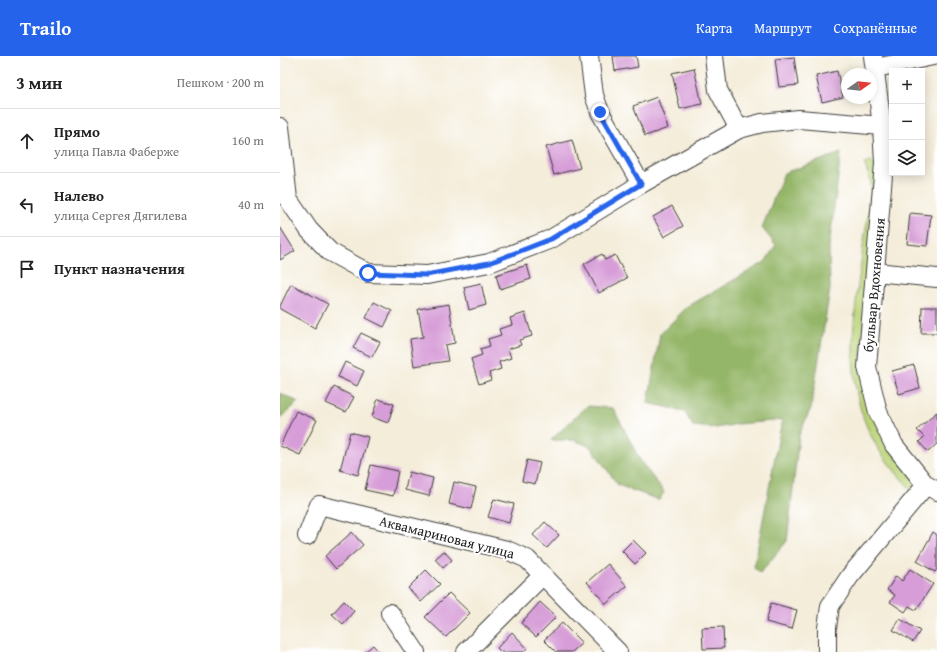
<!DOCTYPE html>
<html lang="ru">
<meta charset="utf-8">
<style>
body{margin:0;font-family:"Gentium Book Plus",serif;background:#f2f2f2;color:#222}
.controls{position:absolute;right:12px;top:12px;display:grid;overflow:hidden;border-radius:0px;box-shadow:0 2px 10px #0003}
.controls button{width:36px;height:36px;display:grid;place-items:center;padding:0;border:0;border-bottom:1px solid #e0e0e0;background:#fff;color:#222;font:20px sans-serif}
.compass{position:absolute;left:561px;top:12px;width:36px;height:36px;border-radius:50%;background:#fff;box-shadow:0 2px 10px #0003;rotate:75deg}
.stop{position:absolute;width:12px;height:12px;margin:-9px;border:3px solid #2563eb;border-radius:50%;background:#fff}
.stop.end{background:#2563eb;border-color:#fff;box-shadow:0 1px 4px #0008}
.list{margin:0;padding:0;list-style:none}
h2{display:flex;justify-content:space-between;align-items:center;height:52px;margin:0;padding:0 16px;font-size:17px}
h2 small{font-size:13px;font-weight:400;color:#767676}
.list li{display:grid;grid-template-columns:26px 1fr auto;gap:12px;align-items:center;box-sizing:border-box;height:64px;padding:0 16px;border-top:1px solid #e0e0e0}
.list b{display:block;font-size:15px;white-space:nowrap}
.list p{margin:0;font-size:13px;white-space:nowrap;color:#767676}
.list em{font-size:13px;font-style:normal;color:#767676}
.icon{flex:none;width:22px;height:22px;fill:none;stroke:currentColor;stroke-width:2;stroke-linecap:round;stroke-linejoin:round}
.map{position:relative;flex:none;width:657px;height:596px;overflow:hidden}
header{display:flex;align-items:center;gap:24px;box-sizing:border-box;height:56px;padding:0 20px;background:#2563eb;color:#fff}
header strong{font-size:19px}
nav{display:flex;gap:22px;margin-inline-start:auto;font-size:14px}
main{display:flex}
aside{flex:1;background:#fff}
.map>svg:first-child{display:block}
</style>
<header>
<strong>Trailo</strong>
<nav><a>Карта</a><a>Маршрут</a><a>Сохранённые</a></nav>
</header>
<main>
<aside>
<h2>3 мин<small>Пешком · 200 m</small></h2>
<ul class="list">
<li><svg class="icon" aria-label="ahead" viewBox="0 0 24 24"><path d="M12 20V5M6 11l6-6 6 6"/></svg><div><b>Прямо</b><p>улица Павла Фаберже</p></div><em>160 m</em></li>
<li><svg class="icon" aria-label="left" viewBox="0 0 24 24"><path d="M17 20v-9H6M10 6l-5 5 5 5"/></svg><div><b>Налево</b><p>улица Сергея Дягилева</p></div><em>40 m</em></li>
<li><svg class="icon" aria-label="arrive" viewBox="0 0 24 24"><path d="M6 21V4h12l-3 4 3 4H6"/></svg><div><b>Пункт назначения</b></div></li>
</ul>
</aside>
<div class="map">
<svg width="657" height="596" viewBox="0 0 657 596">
<rect width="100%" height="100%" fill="#fff"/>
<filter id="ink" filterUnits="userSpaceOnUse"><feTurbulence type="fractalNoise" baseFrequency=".025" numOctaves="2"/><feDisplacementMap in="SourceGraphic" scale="8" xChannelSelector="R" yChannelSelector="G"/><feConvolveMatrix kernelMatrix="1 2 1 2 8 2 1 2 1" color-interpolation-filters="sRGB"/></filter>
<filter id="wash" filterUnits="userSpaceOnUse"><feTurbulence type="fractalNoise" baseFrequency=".012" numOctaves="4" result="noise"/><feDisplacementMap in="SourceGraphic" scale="16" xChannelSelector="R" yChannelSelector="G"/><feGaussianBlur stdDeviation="0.9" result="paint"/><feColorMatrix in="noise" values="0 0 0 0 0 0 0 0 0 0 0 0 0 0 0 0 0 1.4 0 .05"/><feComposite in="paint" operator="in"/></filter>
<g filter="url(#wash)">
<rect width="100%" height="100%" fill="#f4edda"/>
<path fill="#bbd478" stroke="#6c784a" d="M590,105L594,107L598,113L581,300L636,429L632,435C619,420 606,406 596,389C560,328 575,257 583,191C585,176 592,143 591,130C590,122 587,115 584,107Z"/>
<g fill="#94b668" stroke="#586942">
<path d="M561,97L549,191L550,233L531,352L519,379L507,485L480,517L474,511L502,364L457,368L436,372L413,370L404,355L368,347L380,278L407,251L485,206L496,189L482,172L504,117Z"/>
<path d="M0,337L18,346L0,363Z"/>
<path d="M307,350L333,352L361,406L384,436L379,444L338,429L311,391L294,384H271Z"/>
</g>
<g id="blocks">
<g fill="#d79dd8">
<path d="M333,0H356L358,11L335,15Z"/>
<path d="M514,1L518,29L499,31L495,3Z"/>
<path d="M414,12L422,48L400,53L392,17Z"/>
<path d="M557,15L563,41L542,46L536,20Z"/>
<path d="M377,41L388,72L365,80L353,50Z"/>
<path d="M292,84L300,112L274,119L266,91Z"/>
<path d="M392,150L403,170L384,181L373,161Z"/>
<path d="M630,157L651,159L647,190L627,188Z"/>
<path d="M0,171L15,195L0,204Z"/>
<path d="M322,198L325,204L335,199L347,222L319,237L304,208Z"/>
<path d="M247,209L251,223L220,233L216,219Z"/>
<path d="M201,227L206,249L189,254L184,231Z"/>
<path d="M11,228L48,248L35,272L0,253V250Z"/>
<path d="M94,246L112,255L104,271L86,262Z"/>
<path d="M169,248L175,287L165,289L168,305L134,310L130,283L143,281L138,253Z"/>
<path d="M642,251H657V277H641Z"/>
<path d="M245,257L252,280L239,284L241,289L228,293L231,302L219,306L221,313L209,317L211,324L199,328L191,303L202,299L200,293L210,290L208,283L221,279L219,273L232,269L230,262Z"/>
<path d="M81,277L100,286L92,301L73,292Z"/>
<path d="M65,306L84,315L77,330L58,321Z"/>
<path d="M634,309L640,332L619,338L612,315Z"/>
<path d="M54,331L74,341L66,356L46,347Z"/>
<path d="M98,343L114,348L108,367L92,361Z"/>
<path d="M16,355L37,364L20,399L0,390Z"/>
<path d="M657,356V388L648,396L639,386L644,381L637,374Z"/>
<path d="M70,376L88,381L78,419L60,414Z"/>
<path d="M247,404L260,407L255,428L242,425Z"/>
<path d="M91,409L118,415L113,440L85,434Z"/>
<path d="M129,416L153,422L149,440L125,434Z"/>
<path d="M174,426L196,431L191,453L169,448Z"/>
<path d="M214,443L234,448L229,467L208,461Z"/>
<path d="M265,466L279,479L267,492L253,479Z"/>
<path d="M72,476L83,489L56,513L45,500Z"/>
<path d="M653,476L657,479V513L655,516L637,505Z"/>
<path d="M353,484L366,497L355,508L342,495Z"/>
<path d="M164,495L172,504L163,512L155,503Z"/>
<path d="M328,508L347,530L326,548L307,526Z"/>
<path d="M630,513L653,528L636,554L629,550L625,556L610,546L615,539L607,534L616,520L622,525Z"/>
<path d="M146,514L160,528L141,546L128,532Z"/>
<path d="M169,537L190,557L166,581L145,561Z"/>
<path d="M64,545L74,555L63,568L52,558Z"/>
<path d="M260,546L276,561L256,581L241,567Z"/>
<path d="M491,547L517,554L512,573L486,566Z"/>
<path d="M620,563L640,575L633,586L613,574Z"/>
<path d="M282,567L302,587L292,596H276L264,584Z"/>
<path d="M443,571L444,592L423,593L422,572Z"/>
<path d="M232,576L247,592L243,596H221L217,592Z"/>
<path d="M93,589L99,596H85Z"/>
</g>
</g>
</g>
<g filter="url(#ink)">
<use href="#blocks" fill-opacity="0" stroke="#3c3b38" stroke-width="1"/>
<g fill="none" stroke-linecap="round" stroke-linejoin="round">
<g stroke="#3c3b38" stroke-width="20">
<g id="minor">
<path d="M309,0L314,39L320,56L361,128"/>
<path d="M434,0L438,34L459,73"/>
<path d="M593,0L602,70L604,107L587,311L598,356L614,389L646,429L657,435"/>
<path d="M596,12L653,0"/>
<path d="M0,71L8,143L29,174L50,196L88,217L147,219L209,207L271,183L361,128L459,73L482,67L519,63L602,70"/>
<path d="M595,216L657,222"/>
<path d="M27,480L39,449L227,494L247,503L338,596"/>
<path d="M110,557L136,596"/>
<path d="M186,596L263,519"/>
<path d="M547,596V572L550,550L570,520L646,429"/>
</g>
</g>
<use href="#minor" stroke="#fff" stroke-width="18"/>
</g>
</g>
<g fill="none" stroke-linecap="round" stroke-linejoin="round" filter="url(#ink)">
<path stroke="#2563eb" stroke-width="5" d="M88,217L146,219L209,207L271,183L361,128L320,56"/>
</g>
<g text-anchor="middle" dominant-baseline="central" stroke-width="4" stroke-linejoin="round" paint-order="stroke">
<g font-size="14" fill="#1c1c1c" stroke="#fff">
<text transform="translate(594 229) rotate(-85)">бульвар Вдохновения</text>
<text transform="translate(167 481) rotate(14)">Аквамариновая улица</text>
</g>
</g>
</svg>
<div class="controls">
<button>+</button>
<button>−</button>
<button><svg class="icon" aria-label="layers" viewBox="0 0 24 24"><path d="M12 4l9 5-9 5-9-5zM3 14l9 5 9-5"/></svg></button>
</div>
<svg class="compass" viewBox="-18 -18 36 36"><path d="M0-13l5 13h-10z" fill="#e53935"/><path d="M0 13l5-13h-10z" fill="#767676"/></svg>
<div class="stop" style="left:88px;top:217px"></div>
<div class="stop end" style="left:320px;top:56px"></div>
</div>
</main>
